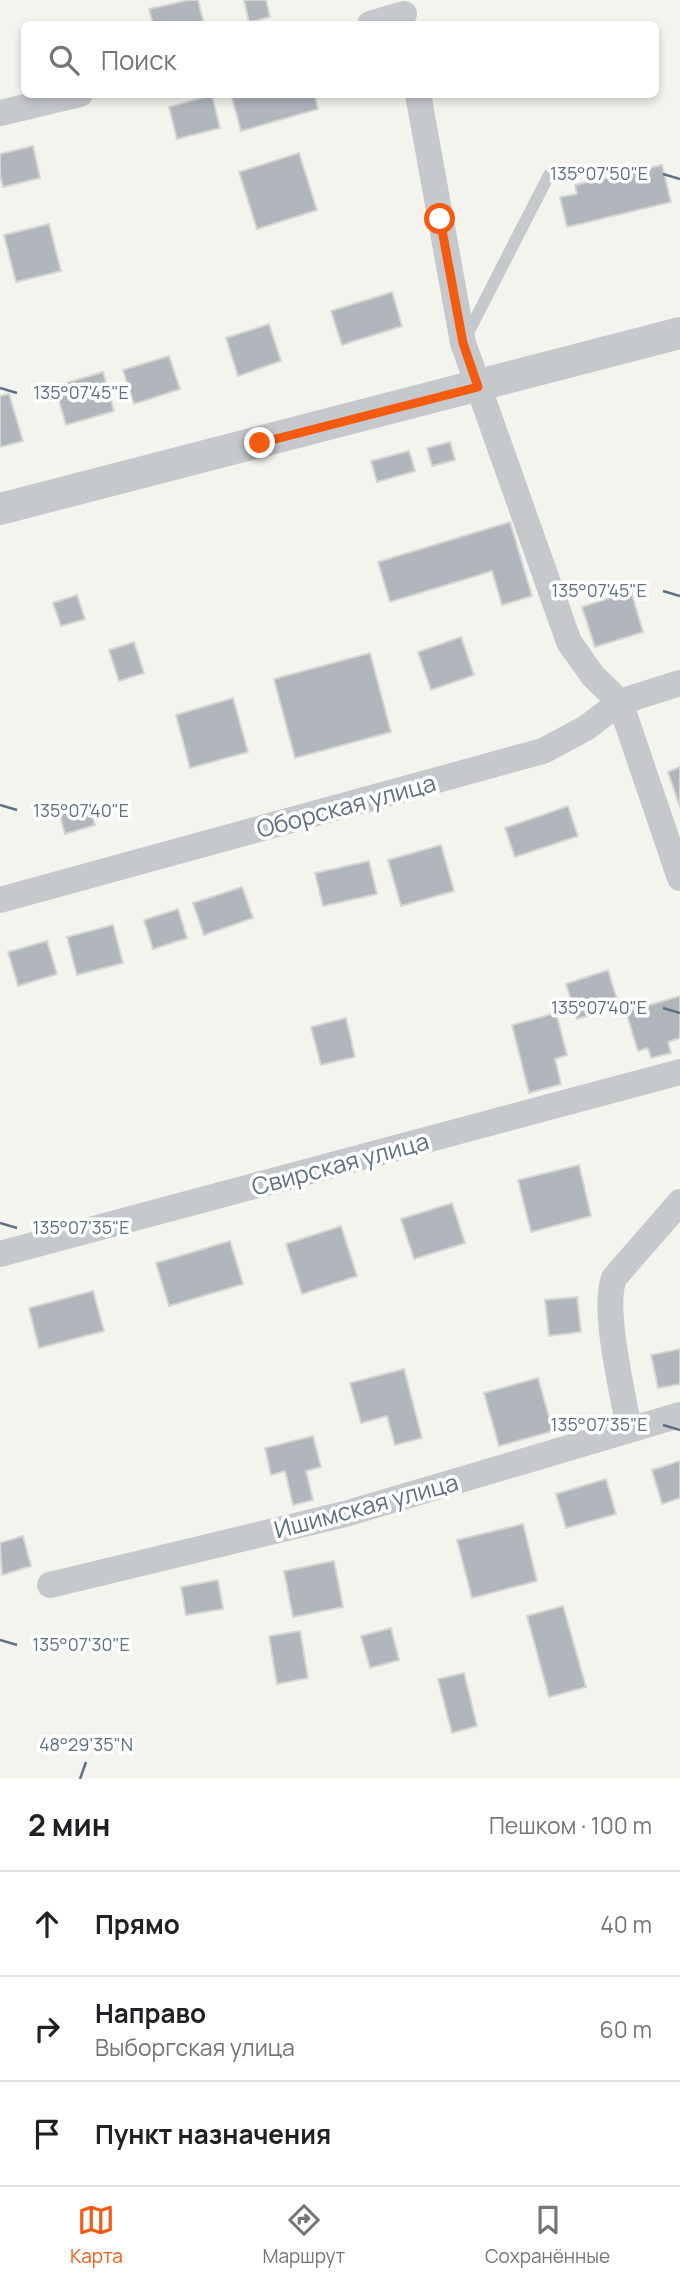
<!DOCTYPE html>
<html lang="ru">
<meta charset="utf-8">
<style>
body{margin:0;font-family:Manrope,sans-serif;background:#f2f2f2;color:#202124}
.stop{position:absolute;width:21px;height:21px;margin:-16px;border:5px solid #f35b11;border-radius:50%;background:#fff}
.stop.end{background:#f35b11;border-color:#fff;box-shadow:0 2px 7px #0008}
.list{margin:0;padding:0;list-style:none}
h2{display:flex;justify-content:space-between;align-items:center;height:91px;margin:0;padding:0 28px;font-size:30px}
h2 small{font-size:23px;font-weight:400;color:#757577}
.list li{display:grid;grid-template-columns:46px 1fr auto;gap:21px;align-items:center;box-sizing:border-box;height:105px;padding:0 28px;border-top:2px solid #e0e0e0}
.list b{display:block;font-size:26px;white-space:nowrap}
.list p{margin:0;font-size:23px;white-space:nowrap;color:#757577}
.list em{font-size:23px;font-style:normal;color:#757577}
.icon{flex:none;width:38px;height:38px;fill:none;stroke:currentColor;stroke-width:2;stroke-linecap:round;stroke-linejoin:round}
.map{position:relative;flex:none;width:680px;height:1779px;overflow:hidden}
.search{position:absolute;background:#fff;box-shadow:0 4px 10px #0003;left:21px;right:21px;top:21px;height:77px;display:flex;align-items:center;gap:18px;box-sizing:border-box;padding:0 24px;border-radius:10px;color:#757577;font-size:26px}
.sheet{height:406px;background:#fff}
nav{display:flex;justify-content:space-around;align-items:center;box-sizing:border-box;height:98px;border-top:2px solid #e0e0e0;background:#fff;font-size:19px;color:#757577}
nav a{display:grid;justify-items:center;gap:4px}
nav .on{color:#f35b11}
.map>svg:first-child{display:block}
</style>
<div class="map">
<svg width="680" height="1779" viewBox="0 0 680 1779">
<rect width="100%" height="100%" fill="#f4f4ef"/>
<g fill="#b0b6bc" stroke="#d5d5d2" stroke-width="2">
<path d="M189,0H198L204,24H153L149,9Z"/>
<path d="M244,0H266L270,17L249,22Z"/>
<path d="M231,94H314L318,109L241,131Z"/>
<path d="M212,95L220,128L177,139L169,107Z"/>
<path d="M33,146L40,178L3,187L0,174V154Z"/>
<path d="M299,153L317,210L257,229L239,172Z"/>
<path d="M662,165L671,202L567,227L560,197L577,194L575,185Z"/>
<path d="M49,224L61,271L16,282L4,235Z"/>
<path d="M392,292L402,326L342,345L331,311Z"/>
<path d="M269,324L281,361L238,376L226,338Z"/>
<path d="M169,356L180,389L134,404L123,370Z"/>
<path d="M103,372L114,411L66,425L55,386Z"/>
<path d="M9,394L23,441L0,447V396Z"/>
<path d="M450,442L455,460L432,466L427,448Z"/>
<path d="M409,451L415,471L377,482L371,461Z"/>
<path d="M510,522L532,596L502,605L492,571L390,602L378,562Z"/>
<path d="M631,591L643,632L595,647L582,607Z"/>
<path d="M77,595L85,619L61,626L53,603Z"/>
<path d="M461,637L474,675L431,690L418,652Z"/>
<path d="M134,642L144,673L119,681L109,650Z"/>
<path d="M370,653L391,732L295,758L274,679Z"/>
<path d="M233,698L248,752L190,768L176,715Z"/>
<path d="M680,767V807L668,772Z"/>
<path d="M89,803L95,825L65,834L59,812Z"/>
<path d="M568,806L578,836L515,857L505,828Z"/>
<path d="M441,845L454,891L401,906L388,860Z"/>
<path d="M369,861L377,894L323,906L315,873Z"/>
<path d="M242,887L253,918L204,935L193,903Z"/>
<path d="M178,909L187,938L153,949L144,920Z"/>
<path d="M113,925L123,963L77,975L67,937Z"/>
<path d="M47,941L57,974L18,986L8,952Z"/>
<path d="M608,970L619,1006L577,1019L566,984Z"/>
<path d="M680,996V1038L668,1042L671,1053L651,1058L648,1048L638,1051L626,1012Z"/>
<path d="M556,1013L567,1055L555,1059L561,1084L529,1093L512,1025Z"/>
<path d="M346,1018L355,1057L321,1065L311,1027Z"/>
<path d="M579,1165L591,1216L531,1232L518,1180Z"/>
<path d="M452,1203L465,1243L414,1259L401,1219Z"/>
<path d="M341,1226L357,1276L302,1294L286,1244Z"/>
<path d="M230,1241L243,1284L169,1306L156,1263Z"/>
<path d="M93,1291L104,1331L39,1348L29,1308Z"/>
<path d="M577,1297L581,1332L549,1336L545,1300Z"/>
<path d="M680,1349V1384L658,1388L651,1355Z"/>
<path d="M404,1369L422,1438L395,1445L387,1416L361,1423L350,1383Z"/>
<path d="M538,1378L553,1431L499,1446L484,1393Z"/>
<path d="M313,1436L321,1467L306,1471L313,1500L293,1505L285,1471L271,1475L265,1448Z"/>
<path d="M680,1461V1498L662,1504L652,1470Z"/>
<path d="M606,1479L616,1514L566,1528L556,1494Z"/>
<path d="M523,1524L537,1581L472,1598L457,1540Z"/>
<path d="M23,1536L31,1566L2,1575L0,1543Z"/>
<path d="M334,1561L343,1607L293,1617L284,1571Z"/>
<path d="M218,1580L223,1609L186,1615L181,1587Z"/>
<path d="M563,1606L586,1687L549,1697L527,1616Z"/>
<path d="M391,1628L399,1660L370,1668L361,1636Z"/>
<path d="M300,1631L308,1678L277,1684L269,1636Z"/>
<path d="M464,1673L477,1726L452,1733L438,1679Z"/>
</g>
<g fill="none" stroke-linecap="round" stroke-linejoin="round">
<path stroke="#c6c9cc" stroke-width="12" d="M466,337L549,175"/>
<g stroke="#c6c9cc" stroke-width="26">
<path d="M370,24L404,14"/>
<path d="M418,94L463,343L569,642L593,676L620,702L680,878"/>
<path d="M0,113L80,94"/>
<path d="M0,900L543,751L586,728L620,702L680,683"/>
<path d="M0,1254L680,1072"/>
<path d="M629,1429C623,1393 602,1310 614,1278L680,1202"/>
<path d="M50,1585L345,1514L680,1415"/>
</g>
<path stroke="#c6c9cc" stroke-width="32" d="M0,509L680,333"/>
</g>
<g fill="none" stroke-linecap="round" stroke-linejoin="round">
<path stroke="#f35b11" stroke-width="9" d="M260,443L478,387L463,343L440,219"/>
</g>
<path fill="none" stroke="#607083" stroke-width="2.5" d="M663,174L680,179M0,388L17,393M663,591L680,596M0,805L17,810M663,1008L680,1013M0,1223L17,1228M663,1425L680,1430M0,1640L17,1645M80,1779L86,1762"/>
<g text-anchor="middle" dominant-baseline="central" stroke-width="7" stroke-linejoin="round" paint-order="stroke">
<g font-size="24" fill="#607083" stroke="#fff">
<text transform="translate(346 805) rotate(-15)">Оборская улица</text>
<text transform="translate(340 1163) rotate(-15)">Свирская улица</text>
<text transform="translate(366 1505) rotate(-15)">Ишимская улица</text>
</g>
</g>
<g font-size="18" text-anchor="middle" fill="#607083" stroke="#fff" stroke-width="7" stroke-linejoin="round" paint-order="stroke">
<text x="599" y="180">135°07'50"E</text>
<text x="81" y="399">135°07'45"E</text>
<text x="599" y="597">135°07'45"E</text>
<text x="81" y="817">135°07'40"E</text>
<text x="599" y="1014">135°07'40"E</text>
<text x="81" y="1234">135°07'35"E</text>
<text x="599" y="1431">135°07'35"E</text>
<text x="81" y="1651">135°07'30"E</text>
<text x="86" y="1751">48°29'35"N</text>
</g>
</svg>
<div class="stop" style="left:440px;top:219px"></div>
<div class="stop end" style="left:260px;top:443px"></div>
<div class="search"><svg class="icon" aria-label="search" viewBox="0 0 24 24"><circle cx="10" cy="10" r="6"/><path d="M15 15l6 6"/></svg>Поиск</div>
</div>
<section class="sheet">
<h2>2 мин<small>Пешком · 100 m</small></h2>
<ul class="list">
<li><svg class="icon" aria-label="ahead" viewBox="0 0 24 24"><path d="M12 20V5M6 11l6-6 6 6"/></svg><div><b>Прямо</b></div><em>40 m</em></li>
<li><svg class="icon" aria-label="right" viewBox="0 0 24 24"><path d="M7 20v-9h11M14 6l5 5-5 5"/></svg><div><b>Направо</b><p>Выборгская улица</p></div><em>60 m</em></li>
<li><svg class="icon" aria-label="arrive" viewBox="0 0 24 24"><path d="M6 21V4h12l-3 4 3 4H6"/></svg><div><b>Пункт назначения</b></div></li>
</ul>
</section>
<nav>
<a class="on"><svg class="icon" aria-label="map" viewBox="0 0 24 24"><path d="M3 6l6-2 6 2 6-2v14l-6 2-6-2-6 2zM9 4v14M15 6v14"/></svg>Карта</a>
<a><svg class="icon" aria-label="directions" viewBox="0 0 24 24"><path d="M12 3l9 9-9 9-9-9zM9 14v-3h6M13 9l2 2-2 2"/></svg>Маршрут</a>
<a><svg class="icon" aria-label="saved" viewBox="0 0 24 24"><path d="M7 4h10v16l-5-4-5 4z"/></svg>Сохранённые</a>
</nav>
